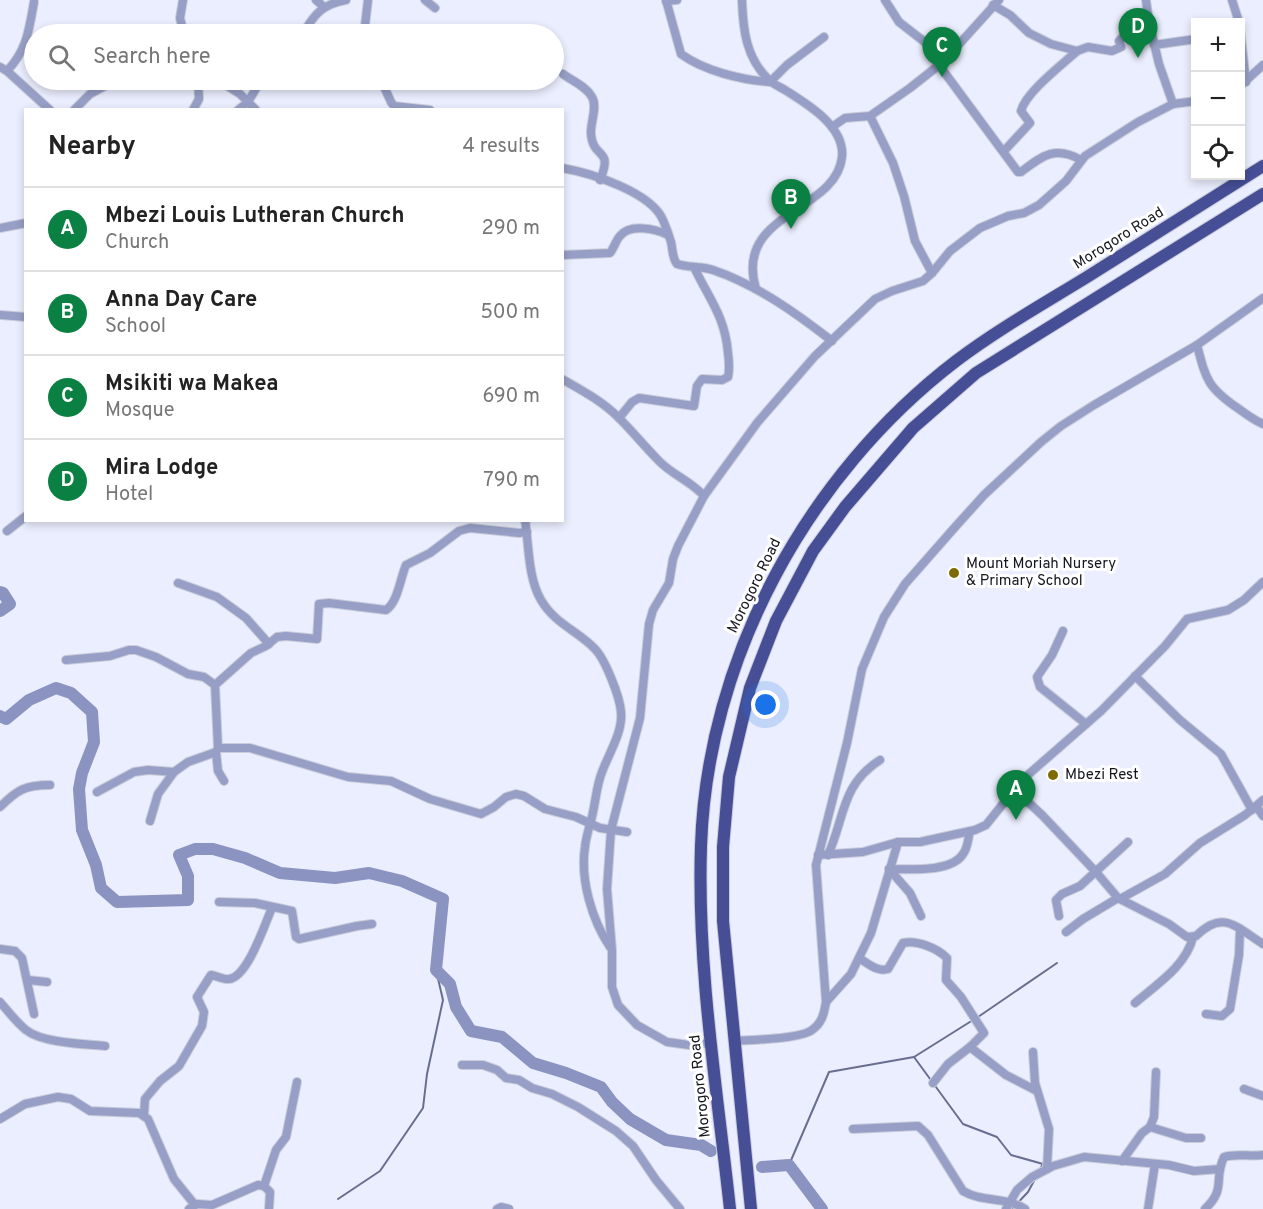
<!DOCTYPE html>
<meta charset="utf-8">
<style>
body{margin:0;font-family:Overpass,sans-serif;background:#f2f2f2;color:#222}
.controls{position:absolute;right:18px;top:18px;display:grid;overflow:hidden;border-radius:0px;box-shadow:0 3px 9px #0003}
.controls button{width:54px;height:54px;display:grid;place-items:center;padding:0;border:0;border-bottom:2px solid #e0e0e0;background:#fff;color:#222;font:30px sans-serif}
.you{position:absolute;left:766px;top:705px;width:21px;height:21px;margin:-15px;border:4px solid #fff;border-radius:50%;background:#1a73e8;box-shadow:0 0 0 9px #1a73e833}
.badge{display:grid;place-items:center;width:39px;height:39px;border-radius:50%;background:#0b8043;color:#fff;font-size:20px;font-weight:700}
.pin{position:absolute;translate:-50% -50px;filter:drop-shadow(0 2px 3px #0008)}
.pin::after{content:'';position:absolute;top:32px;width:21px;height:18px;background:inherit;clip-path:polygon(0 0,100% 0,50% 100%)}
.list{margin:0;padding:0;list-style:none}
h2{display:flex;justify-content:space-between;align-items:center;height:78px;margin:0;padding:0 24px;font-size:26px}
h2 small{font-size:20px;font-weight:400;color:#767676}
.list li{display:grid;grid-template-columns:39px 1fr auto;gap:18px;align-items:center;box-sizing:border-box;height:84px;padding:0 24px;border-top:2px solid #e0e0e0}
.list b{display:block;font-size:22px;white-space:nowrap}
.list p{margin:0;font-size:20px;white-space:nowrap;color:#767676}
.list em{font-size:20px;font-style:normal;color:#767676}
.icon{flex:none;width:33px;height:33px;fill:none;stroke:currentColor;stroke-width:2;stroke-linecap:round;stroke-linejoin:round}
.map{position:relative;flex:none;width:1263px;height:1209px;overflow:hidden}
.search{position:absolute;background:#fff;box-shadow:0 3px 9px #0003;left:24px;top:24px;width:540px;height:66px;display:flex;align-items:center;gap:15px;box-sizing:border-box;padding:0 21px;border-radius:33px;color:#767676;font-size:22px}
.panel{position:absolute;background:#fff;box-shadow:0 3px 9px #0003;left:24px;top:108px;width:540px;height:414px;border-radius:0px}
.map>svg:first-child{display:block}
</style>
<div class="map">
<svg width="1263" height="1209" viewBox="0 0 1263 1209">
<rect width="100%" height="100%" fill="#ebeefe"/>
<g fill="none" stroke-linecap="round" stroke-linejoin="round">
<g stroke="#686e8f" stroke-width="2">
<path d="M978,1017L1057,963"/>
<path d="M914,1057L963,1124L997,1137L1011,1155L1043,1164L1040,1169"/>
<path d="M789,1165L829,1072L914,1057L973,1020"/>
<path d="M338,1199L380,1171L423,1108L427,1074L443,1000L436,970"/>
<path d="M1012,1209L1028,1192L1035,1179"/>
</g>
<g stroke="#8b94c0" stroke-width="12">
<path d="M0,592L3,593L10,604L0,611"/>
<path d="M0,716L6,719L29,700L56,688L71,693L92,712L94,742L82,773L79,789L82,830L96,865L101,888L117,902L188,900V876L179,855L195,849H213L245,858L280,873L335,878L369,873L402,881L443,899L436,970L450,984L456,1007L471,1031L502,1037L533,1063L566,1073L601,1087L612,1102L630,1119L666,1140L701,1145L711,1151"/>
<path d="M762,1167L789,1165L822,1209"/>
</g>
<g stroke="#c9ccda" stroke-width="10">
<g id="minor">
<path d="M183,0L180,18L184,34"/>
<path d="M316,0L324,7"/>
<path d="M425,0L435,8"/>
<path d="M666,0L681,54C704,71 742,80 770,82L787,65L824,37"/>
<path d="M742,0C743,30 746,58 769,80C773,84 780,87 785,90C807,104 845,126 842,157C836,213 733,212 756,289"/>
<path d="M885,0L899,22L926,43L939,65L1018,172H1021C1042,156 1055,145 1081,160"/>
<path d="M1232,0L1239,22"/>
<path d="M666,1L677,0"/>
<path d="M993,5L1010,15L1029,33L1051,44L1077,51L1088,47L1112,51L1121,47L1119,41C1126,32 1137,26 1149,22L1146,0"/>
<path d="M1149,22L1159,64L1173,104"/>
<path d="M1240,30L1246,82"/>
<path d="M268,31L269,34"/>
<path d="M303,34C314,14 323,4 346,0"/>
<path d="M364,34L368,0"/>
<path d="M1154,45L1196,39"/>
<path d="M0,67L7,71L50,110"/>
<path d="M7,71C27,50 29,30 34,2"/>
<path d="M563,74C572,81 586,86 592,97C598,107 590,123 591,134C593,160 614,147 600,180"/>
<path d="M218,80L240,94L256,110"/>
<path d="M381,80L391,102L394,106L430,110"/>
<path d="M1240,86L1263,65"/>
<path d="M74,110L90,94L116,80"/>
<path d="M193,110L199,99L198,80"/>
<path d="M238,110L248,102L261,80"/>
<path d="M870,116L893,163L904,196L915,241L932,273"/>
<path d="M832,127L845,118L870,116L910,88L943,62L999,0"/>
<path d="M1004,151L1030,123L1021,111C1026,92 1063,64 1077,51"/>
<path d="M562,168C591,173 651,192 663,220C666,227 669,235 671,242C673,250 672,258 677,264C689,268 702,266 713,270C757,285 796,313 832,341"/>
<path d="M0,228L26,223"/>
<path d="M562,255L610,253C614,248 616,240 620,236C630,223 656,229 668,235"/>
<path d="M1,315L26,317"/>
<path d="M1197,345C1206,380 1208,388 1239,409C1247,415 1254,420 1263,424"/>
<path d="M562,379C583,391 602,401 619,418C633,432 646,448 660,462C673,475 692,482 704,496"/>
<path d="M619,418L632,402L639,398L694,406L697,386L702,379L722,380L728,377C730,369 729,361 728,353C725,316 709,299 694,267"/>
<path d="M525,520C529,546 528,578 541,600C555,624 578,631 595,649C605,659 620,697 621,712C623,732 609,753 602,772C597,784 596,798 593,812C591,823 586,835 585,847C580,880 592,920 610,947"/>
<path d="M7,531L26,516"/>
<path d="M527,532L519,533L470,528L459,531L430,553L406,565C400,579 398,602 386,610L329,603L319,604L317,639L286,636L277,637L266,646L251,653L215,685L218,748H250L348,777L391,781L430,799L481,814L494,807L506,797L516,794L524,796L545,809L576,817L600,828L627,832"/>
<path d="M178,583L217,597L246,618L269,644"/>
<path d="M1063,631L1052,655L1037,677L1040,687L1086,724"/>
<path d="M66,660L110,656L129,650H136L156,657L188,674L204,677L215,685"/>
<path d="M1135,676L1180,720L1221,754L1252,810"/>
<path d="M216,752L218,771L224,781"/>
<path d="M1014,789L1042,815L1096,872L1118,898L1169,924L1187,937L1196,936C1223,909 1236,927 1263,944"/>
<path d="M97,792L134,772L148,770L174,772L188,762L216,752L218,748"/>
<path d="M1256,806L1263,816"/>
<path d="M0,807C17,790 25,785 50,785"/>
<path d="M150,821L158,794L174,772"/>
<path d="M818,855L863,852L898,842H920L975,830L986,825L1022,780L1101,711L1165,646L1187,619L1228,610L1244,600L1263,582"/>
<path d="M828,855C845,817 841,785 880,760"/>
<path d="M889,869C908,869 951,873 963,854C968,848 968,838 970,831"/>
<path d="M889,869L910,893L921,916"/>
<path d="M1120,899L1165,874L1200,843L1245,815L1263,800"/>
<path d="M219,902L255,903L292,911L296,937L299,939L357,926L372,924"/>
<path d="M1059,916L1056,900L1062,894L1080,886L1128,842"/>
<path d="M1066,932L1083,919L1118,898"/>
<path d="M0,949L15,951L22,958L34,1014"/>
<path d="M859,958C869,964 877,972 888,969L903,943C917,940 937,948 947,958L946,980L961,997L984,1033L970,1047L948,1064L933,1083"/>
<path d="M28,980L47,982"/>
<path d="M0,1002C8,1011 16,1022 26,1030C42,1043 84,1044 105,1046"/>
<path d="M826,1002L851,974L871,933L898,842"/>
<path d="M1135,1003C1157,984 1186,966 1193,937"/>
<path d="M1206,1014L1222,1016L1230,1009L1239,955L1240,930"/>
<path d="M733,1041C750,1040 801,1039 812,1030C822,1023 824,1014 826,1002L816,865L847,743L862,669L884,617L905,584L956,526L984,495L1041,442L1061,426L1094,405L1197,345L1263,298"/>
<path d="M711,1043L689,1045L667,1042L637,1025L618,1005L612,987V950L607,889L611,830L640,718L649,624L653,610L669,583L673,559L678,546L704,496L757,423L815,356L875,299L892,291L923,281L932,273L950,251L980,228L1008,216L1024,213L1039,205L1066,181L1085,156L1138,122L1173,104L1196,101"/>
<path d="M970,1047L1006,1075L1037,1091"/>
<path d="M1033,1052L1035,1083L1049,1129L1047,1169"/>
<path d="M462,1065H483L497,1070L506,1078L519,1080L532,1088L552,1094L578,1107L616,1131L633,1146L656,1180L680,1209"/>
<path d="M1244,1089L1263,1096"/>
<path d="M144,1115L145,1099L160,1081L179,1066L202,1026L204,1012L197,997L211,975C217,976 224,980 229,979C248,977 265,923 272,908"/>
<path d="M0,1119L25,1104L58,1097L71,1099L90,1111L139,1113L148,1119L174,1179L195,1205"/>
<path d="M1150,1127L1154,1117L1156,1072"/>
<path d="M853,1129L918,1126L928,1135L963,1191C983,1203 1005,1196 1025,1209"/>
<path d="M1122,1161L1142,1133L1150,1127L1186,1138H1201"/>
<path d="M264,1186L276,1150L286,1137L297,1082"/>
<path d="M189,1209L197,1204L212,1205L258,1185L264,1186L270,1192L269,1209"/>
<path d="M497,1209L501,1207L509,1209"/>
<path d="M1006,1209L1017,1190L1032,1177L1053,1166L1084,1157L1169,1165L1194,1171L1220,1169"/>
<path d="M1148,1209L1155,1164"/>
<path d="M1205,1209C1227,1188 1213,1180 1224,1157C1237,1153 1250,1157 1263,1155"/>
</g>
</g>
<g stroke="#c9ccda" stroke-width="14">
<g id="trunk">
<path d="M730,1209C717,1089 697,968 701,846C707,659 807,475 956,361C997,330 1043,304 1087,277C1146,240 1204,203 1263,166"/>
<path d="M751,1209L723,921V847L729,777L750,688L776,621L813,551L845,507L913,428L976,373L1263,194"/>
</g>
</g>
<use href="#minor" stroke="#979fc6" stroke-width="8"/>
<use href="#trunk" stroke="#464e96" stroke-width="12"/>
</g>
<g fill="#7f6b04" stroke="#fff" stroke-width="2">
<circle cx="954" cy="573" r="6"/>
<circle cx="1053" cy="775" r="6"/>
</g>
<g text-anchor="middle" dominant-baseline="central" stroke-width="6" stroke-linejoin="round" paint-order="stroke">
<g font-size="15" fill="#15171e" stroke="#fff">
<text transform="translate(1119 239) rotate(-32)">Morogoro Road</text>
<text transform="translate(755 586) rotate(-64)">Morogoro Road</text>
<text transform="translate(701 1086) rotate(-96)">Morogoro Road</text>
</g>
<g font-size="15" fill="#15171e" stroke="#fff" text-anchor="start">
<text x="966" y="564">Mount Moriah Nursery<tspan x="966" dy="17">&amp; Primary School</tspan></text>
<text x="1065" y="775">Mbezi Rest</text>
</g>
</g>
</svg>
<div class="controls">
<button>+</button>
<button>−</button>
<button><svg class="icon" aria-label="locate" viewBox="0 0 24 24"><circle cx="12" cy="12" r="6"/><path d="M12 2v4M12 18v4M2 12h4M18 12h4"/></svg></button>
</div>
<div class="you"></div>
<div class="pin badge" style="left:1016px;top:820px">A</div>
<div class="pin badge" style="left:791px;top:229px">B</div>
<div class="pin badge" style="left:942px;top:77px">C</div>
<div class="pin badge" style="left:1138px;top:58px">D</div>
<div class="search"><svg class="icon" aria-label="search" viewBox="0 0 24 24"><circle cx="10" cy="10" r="6"/><path d="M15 15l6 6"/></svg>Search here</div>
<section class="panel">
<h2>Nearby<small>4 results</small></h2>
<ul class="list">
<li><span class="badge">A</span><div><b>Mbezi Louis Lutheran Church</b><p>Church</p></div><em>290 m</em></li>
<li><span class="badge">B</span><div><b>Anna Day Care</b><p>School</p></div><em>500 m</em></li>
<li><span class="badge">C</span><div><b>Msikiti wa Makea</b><p>Mosque</p></div><em>690 m</em></li>
<li><span class="badge">D</span><div><b>Mira Lodge</b><p>Hotel</p></div><em>790 m</em></li>
</ul>
</section>
</div>
